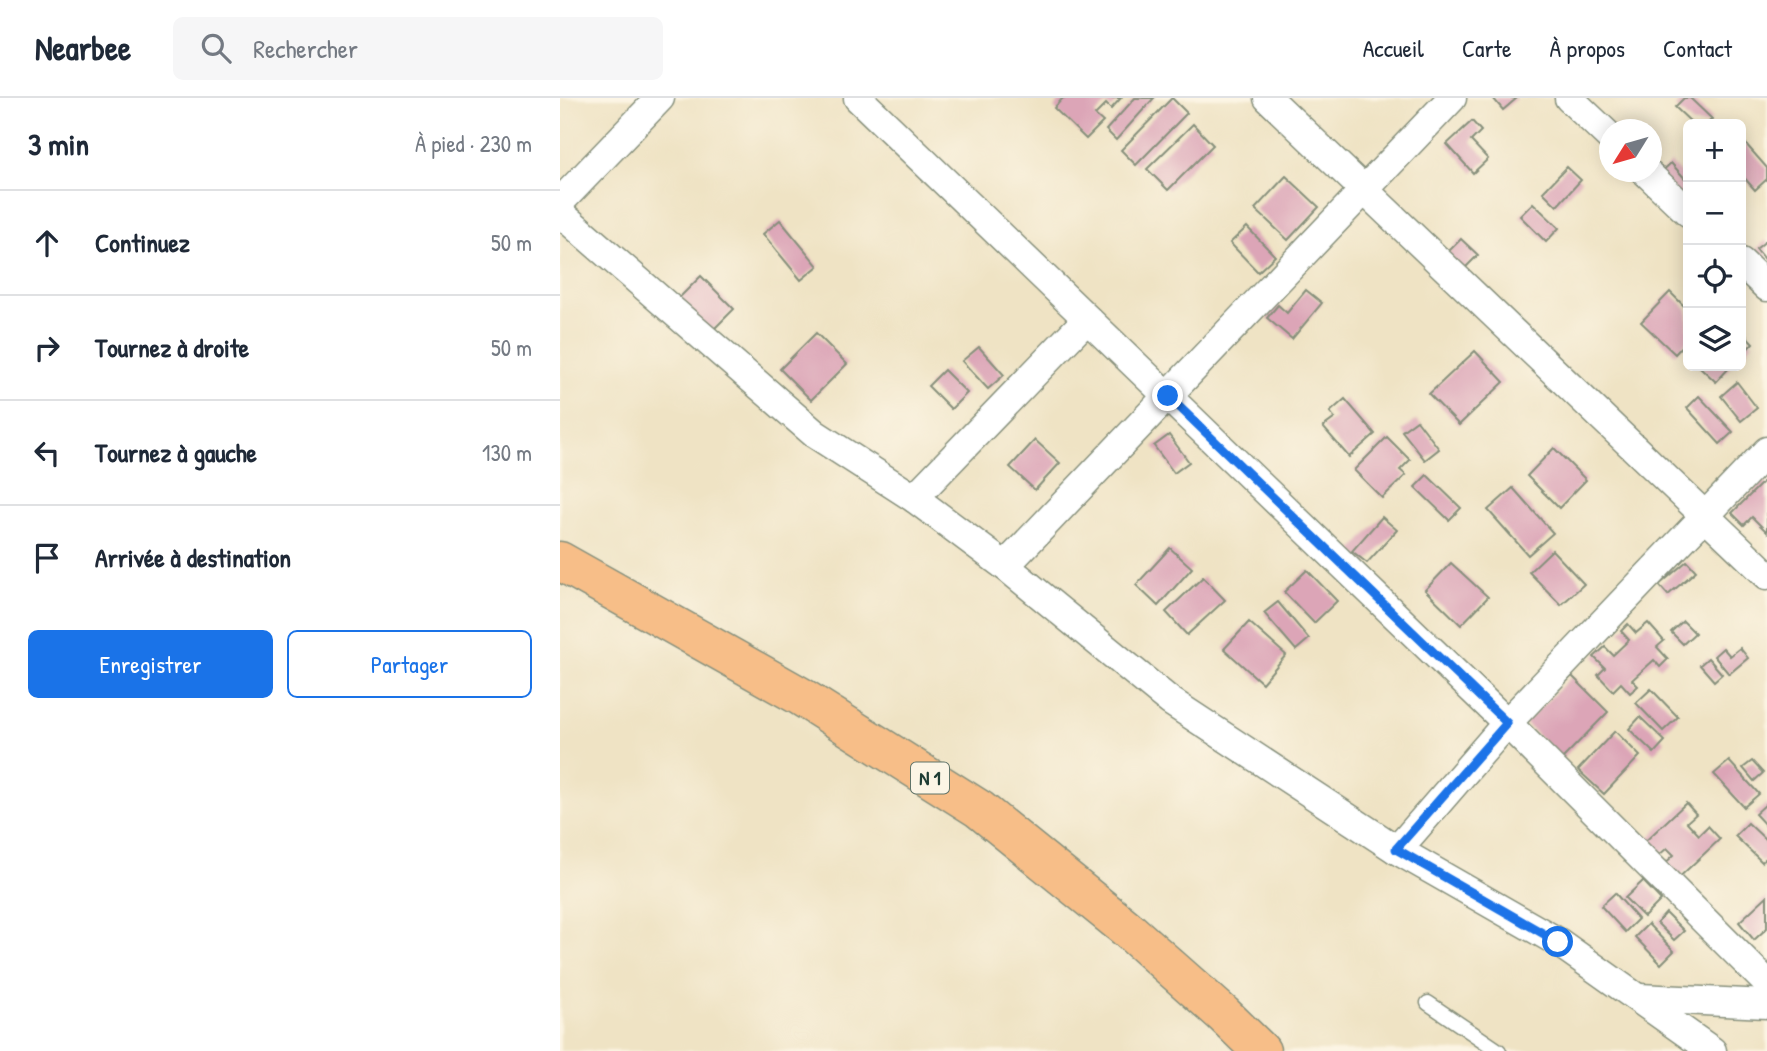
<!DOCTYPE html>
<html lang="fr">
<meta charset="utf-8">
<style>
body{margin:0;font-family:"Patrick Hand",sans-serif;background:#f6f6f7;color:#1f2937}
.controls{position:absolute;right:21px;top:21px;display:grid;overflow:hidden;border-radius:10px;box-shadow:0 4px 18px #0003}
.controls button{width:63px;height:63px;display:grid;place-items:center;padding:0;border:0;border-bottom:2px solid #e0e1e3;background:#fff;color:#1f2937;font:35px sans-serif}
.compass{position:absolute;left:1039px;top:21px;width:63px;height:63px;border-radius:50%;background:#fff;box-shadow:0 4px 18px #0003;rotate:233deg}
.stop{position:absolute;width:21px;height:21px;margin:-16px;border:5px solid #1a73e8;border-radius:50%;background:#fff}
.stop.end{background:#1a73e8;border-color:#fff;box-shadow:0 2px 7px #0008}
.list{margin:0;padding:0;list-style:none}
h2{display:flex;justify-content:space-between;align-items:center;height:91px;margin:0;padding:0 28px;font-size:30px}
h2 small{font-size:23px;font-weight:400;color:#747a83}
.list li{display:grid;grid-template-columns:46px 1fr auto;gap:21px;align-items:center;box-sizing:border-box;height:105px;padding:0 28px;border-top:2px solid #e0e1e3}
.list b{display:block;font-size:26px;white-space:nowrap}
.list em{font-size:23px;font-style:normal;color:#747a83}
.actions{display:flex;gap:14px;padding:21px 28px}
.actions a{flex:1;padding:16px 0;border:2px solid #1a73e8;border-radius:10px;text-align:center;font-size:24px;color:#1a73e8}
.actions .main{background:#1a73e8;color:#fff}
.icon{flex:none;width:38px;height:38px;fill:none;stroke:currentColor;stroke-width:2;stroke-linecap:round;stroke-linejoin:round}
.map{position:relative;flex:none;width:1207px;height:953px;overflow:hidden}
header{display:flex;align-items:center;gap:42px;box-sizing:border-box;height:98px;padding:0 35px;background:#fff;border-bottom:2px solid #e0e1e3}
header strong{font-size:33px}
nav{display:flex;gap:38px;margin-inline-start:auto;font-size:24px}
.search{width:490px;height:63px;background:#f6f6f7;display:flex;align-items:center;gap:18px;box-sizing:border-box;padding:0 24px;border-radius:10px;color:#747a83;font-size:26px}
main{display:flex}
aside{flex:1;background:#fff}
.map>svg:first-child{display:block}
</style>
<header>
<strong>Nearbee</strong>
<div class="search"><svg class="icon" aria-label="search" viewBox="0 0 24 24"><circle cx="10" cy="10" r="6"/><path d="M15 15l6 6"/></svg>Rechercher</div>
<nav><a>Accueil</a><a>Carte</a><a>À propos</a><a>Contact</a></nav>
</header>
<main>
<aside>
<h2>3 min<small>À pied · 230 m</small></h2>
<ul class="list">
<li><svg class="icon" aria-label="ahead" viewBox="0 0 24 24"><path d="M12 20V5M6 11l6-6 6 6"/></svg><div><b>Continuez</b></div><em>50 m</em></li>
<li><svg class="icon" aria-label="right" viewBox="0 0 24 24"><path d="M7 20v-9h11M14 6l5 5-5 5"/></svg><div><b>Tournez à droite</b></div><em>50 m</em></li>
<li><svg class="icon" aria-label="left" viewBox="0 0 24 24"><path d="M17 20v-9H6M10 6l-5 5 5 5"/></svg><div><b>Tournez à gauche</b></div><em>130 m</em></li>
<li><svg class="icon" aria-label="arrive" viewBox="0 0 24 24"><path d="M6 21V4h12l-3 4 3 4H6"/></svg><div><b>Arrivée à destination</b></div></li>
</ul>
<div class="actions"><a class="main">Enregistrer</a><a>Partager</a></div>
</aside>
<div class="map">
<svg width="1207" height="953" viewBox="0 0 1207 953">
<rect width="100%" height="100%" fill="#fcf5e5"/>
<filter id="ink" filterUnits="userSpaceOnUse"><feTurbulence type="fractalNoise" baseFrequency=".0143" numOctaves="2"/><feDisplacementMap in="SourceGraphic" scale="14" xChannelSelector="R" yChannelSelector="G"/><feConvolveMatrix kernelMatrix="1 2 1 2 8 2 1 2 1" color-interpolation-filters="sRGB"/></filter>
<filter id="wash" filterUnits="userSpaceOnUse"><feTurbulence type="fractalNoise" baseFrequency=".00686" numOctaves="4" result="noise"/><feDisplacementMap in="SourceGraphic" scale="28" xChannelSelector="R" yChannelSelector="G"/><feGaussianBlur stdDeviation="1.57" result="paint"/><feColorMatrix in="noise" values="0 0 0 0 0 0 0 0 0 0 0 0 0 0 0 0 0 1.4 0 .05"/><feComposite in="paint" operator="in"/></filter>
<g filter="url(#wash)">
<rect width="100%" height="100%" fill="#efe3c4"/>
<g id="blocks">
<g fill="#dca5b7">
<path d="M503,0H561L551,11L546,6L535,17L543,24L526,41L494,10Z"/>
<path d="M575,0H594L556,42L546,32Z"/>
<path d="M612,0L627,15L576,67L561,52Z"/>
<path d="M933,0H957L943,12Z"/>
<path d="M1124,0H1130L1152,21L1147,26H1133L1115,9Z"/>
<path d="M912,23L921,33L911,43L928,61L913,75L887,46Z"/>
<path d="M633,26L653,47L608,92L587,71Z"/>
<path d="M1185,45L1207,70V81L1195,92L1181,76V49Z"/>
<path d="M1111,65L1128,84V89L1117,100L1097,78Z"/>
<path d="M1007,69L1021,82L997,108L983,94Z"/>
<path d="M726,78L759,109L728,142L695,111Z"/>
<path d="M973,105L999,130L986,144L960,118Z"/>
<path d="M220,122L258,168L241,182L203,136Z"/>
<path d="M687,129L715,158L698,174L670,145Z"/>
<path d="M901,141L918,157L899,176L882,160Z"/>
<path d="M1207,142V165L1196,151Z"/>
<path d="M141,178L174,211L148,237L115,204Z"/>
<path d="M746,192L762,205L732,241L707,220L718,207L727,215Z"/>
<path d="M1110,194L1128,212V242L1115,256L1081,224Z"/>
<path d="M1181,232L1193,245L1181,258Z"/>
<path d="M256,235L287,266L251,302L220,271Z"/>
<path d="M419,249L444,277L428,291L402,263Z"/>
<path d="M915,253L944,284L899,327L869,296Z"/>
<path d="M1139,268H1171L1156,284Z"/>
<path d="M384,272L407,295L391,311L368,288Z"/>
<path d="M1177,284L1197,310L1181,323L1161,298Z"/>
<path d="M1139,298L1173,334L1160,346L1127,310Z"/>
<path d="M785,301L815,336L789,359L763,329L775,320L770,314Z"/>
<path d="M857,322L879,351L865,362L842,333Z"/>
<path d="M609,337L629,364L614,375L594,348Z"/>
<path d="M827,339L850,362L840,372L846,377L822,400L794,372Z"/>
<path d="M475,342L500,365L475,392L450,369Z"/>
<path d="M994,350L1026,382L999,410L967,378Z"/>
<path d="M867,377L901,410L889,422L855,389Z"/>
<path d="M1204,383L1207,386V434L1192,419L1184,427L1172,415Z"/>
<path d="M953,390L993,435L968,457L928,412Z"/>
<path d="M822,419L837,432L807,465L792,453Z"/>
<path d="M610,450L632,470L598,508L576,487Z"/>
<path d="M992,452L1024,486L1001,507L969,474Z"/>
<path d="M1127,463L1136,473L1108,497L1099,487Z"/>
<path d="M891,465L928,499L901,527L865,492Z"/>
<path d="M747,472L777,503L754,525L724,494Z"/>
<path d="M643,479L665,502L627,537L606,514Z"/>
<path d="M718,504L749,541L736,552L704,515Z"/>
<path d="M1123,523L1135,535L1123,546L1111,534Z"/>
<path d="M689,524L726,557L702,585L664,551Z"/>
<path d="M1088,525L1104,543L1097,549L1108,561L1100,569L1094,562L1072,582L1078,588L1070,595L1061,585L1053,593L1038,577L1045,570L1034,559L1045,549L1053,557L1069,542L1061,533L1068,526L1076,535Z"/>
<path d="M1163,550L1170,558L1180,550L1188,560L1169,576L1154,558Z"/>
<path d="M1148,560L1162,576L1154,583L1140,567Z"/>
<path d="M1012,578L1048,614L1002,661L965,625Z"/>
<path d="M1091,591L1118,619L1103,633L1076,605Z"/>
<path d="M1080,619L1105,643L1094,655L1069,631Z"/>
<path d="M1055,633L1080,658L1044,696L1018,672Z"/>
<path d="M1169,663L1199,696L1184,709L1154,676Z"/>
<path d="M1192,663L1203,675L1194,683L1183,670Z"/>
<path d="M1126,705L1136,716L1127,724L1139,737L1148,728L1160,741L1113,785L1100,770L1114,757L1107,750L1090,765L1077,751Z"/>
<path d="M1207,705V729L1195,716Z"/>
<path d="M1188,725L1207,743V759L1202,764L1175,738Z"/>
<path d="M1083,783L1101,802L1084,819L1065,800Z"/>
<path d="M1055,795L1078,821L1065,834L1041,808Z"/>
<path d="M1207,798V830L1194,842L1179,824Z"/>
<path d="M1106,815L1124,833L1114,842L1097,825Z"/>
<path d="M1088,826L1114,853L1101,866L1075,839Z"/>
</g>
</g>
</g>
<g filter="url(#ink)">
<use href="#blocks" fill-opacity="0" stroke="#87907c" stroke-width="2"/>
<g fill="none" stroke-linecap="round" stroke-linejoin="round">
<g stroke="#87907c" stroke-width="17">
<path id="service" d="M868,905L939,953"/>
</g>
<g stroke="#87907c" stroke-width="31">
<g id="minor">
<path d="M298,0L947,625L1207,885"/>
<path d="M708,0L1207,477"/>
<path d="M1009,0L1050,39"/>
<path d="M1086,74L1128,114"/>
<path d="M0,104L100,0"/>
<path d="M0,115L255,336L354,400L445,468L610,603L837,752L998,844L1152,953"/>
<path d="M1181,164L1207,189"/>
<path d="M354,400L527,221"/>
<path d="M445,468L892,0"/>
<path d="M837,752L947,625L1207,353"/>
<path d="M1079,900L1207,906"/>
</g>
</g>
<g stroke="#87907c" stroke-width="41">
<path id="trunk" d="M0,463L240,598L419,711L566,830L663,916L701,953"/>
</g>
<use href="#service" stroke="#fff" stroke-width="14"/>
<use href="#minor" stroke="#fff" stroke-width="28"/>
<use href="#trunk" stroke="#f7be88" stroke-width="38"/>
</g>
</g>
<g fill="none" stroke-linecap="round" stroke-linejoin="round" filter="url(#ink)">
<path stroke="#1a73e8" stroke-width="9" d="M608,298L947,625L836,751L998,844"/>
</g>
<g text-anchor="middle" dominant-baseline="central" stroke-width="5" stroke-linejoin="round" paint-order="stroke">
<rect fill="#fcf5e5" stroke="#617469" stroke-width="2" x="351" y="664.5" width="38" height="31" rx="5"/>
<g font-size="19" font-weight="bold" fill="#1f3d34">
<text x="370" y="680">N 1</text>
</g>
</g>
</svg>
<div class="controls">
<button>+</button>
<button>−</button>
<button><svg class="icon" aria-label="locate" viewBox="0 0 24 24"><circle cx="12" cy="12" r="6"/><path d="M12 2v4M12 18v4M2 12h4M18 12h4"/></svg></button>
<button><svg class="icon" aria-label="layers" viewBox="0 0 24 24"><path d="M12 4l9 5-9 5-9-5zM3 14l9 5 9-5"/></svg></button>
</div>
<svg class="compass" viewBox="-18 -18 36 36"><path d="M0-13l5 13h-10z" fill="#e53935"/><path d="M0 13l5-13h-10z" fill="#747a83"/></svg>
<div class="stop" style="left:998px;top:844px"></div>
<div class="stop end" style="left:608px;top:298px"></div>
</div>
</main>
